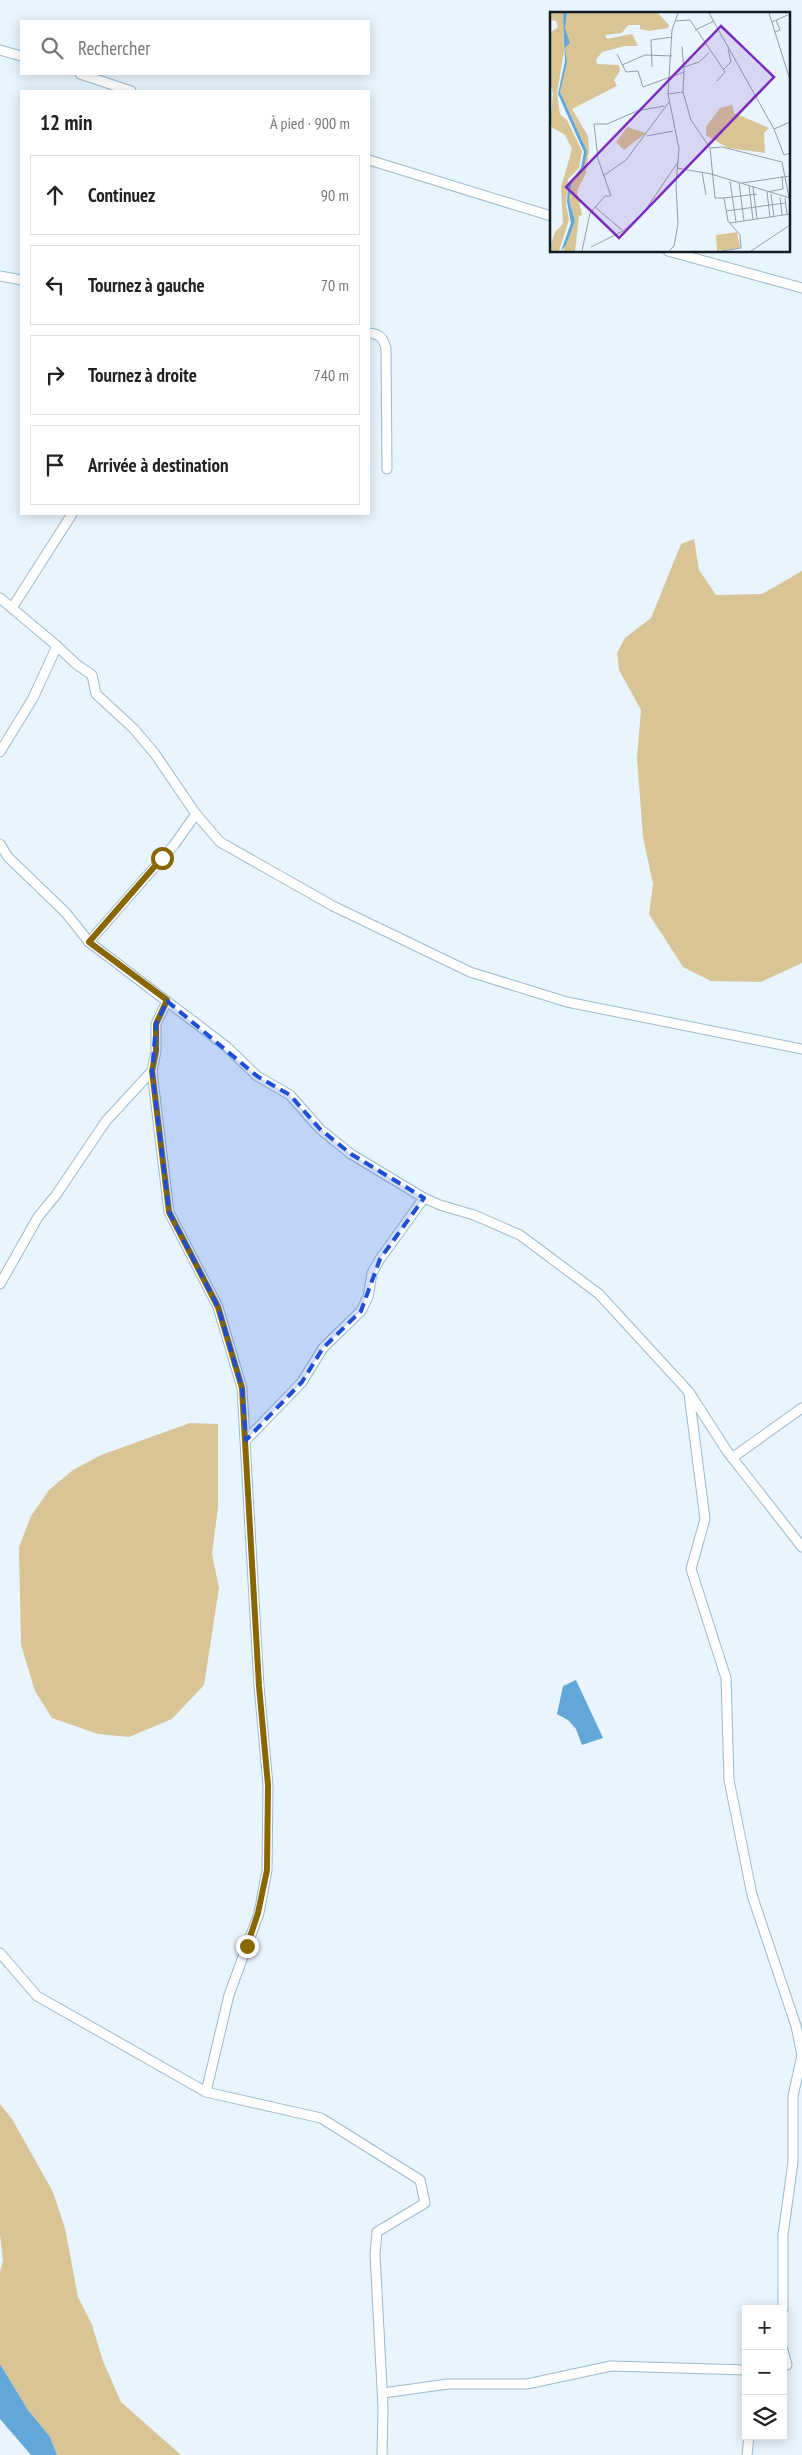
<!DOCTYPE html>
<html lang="fr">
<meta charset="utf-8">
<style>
body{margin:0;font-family:"PT Sans Narrow",sans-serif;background:#f6f6f6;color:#222}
.controls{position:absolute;right:15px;bottom:15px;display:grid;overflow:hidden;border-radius:0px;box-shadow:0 2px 12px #0003}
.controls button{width:45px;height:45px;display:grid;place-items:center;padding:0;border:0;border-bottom:1px solid #e0e0e0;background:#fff;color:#222;font:25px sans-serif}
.stop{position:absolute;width:15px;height:15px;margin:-11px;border:4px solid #886703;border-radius:50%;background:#fff}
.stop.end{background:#886703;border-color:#fff;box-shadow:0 1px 5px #0008}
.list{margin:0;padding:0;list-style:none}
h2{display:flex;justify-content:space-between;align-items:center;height:65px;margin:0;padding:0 20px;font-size:21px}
h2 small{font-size:16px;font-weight:400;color:#767676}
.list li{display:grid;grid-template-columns:32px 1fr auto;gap:15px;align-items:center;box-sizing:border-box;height:80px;margin:0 10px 10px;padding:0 10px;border:1px solid #e0e0e0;border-radius:0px}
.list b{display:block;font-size:19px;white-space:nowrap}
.list em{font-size:16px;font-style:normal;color:#767676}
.icon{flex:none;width:28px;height:28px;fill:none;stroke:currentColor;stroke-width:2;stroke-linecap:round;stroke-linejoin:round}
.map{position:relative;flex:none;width:802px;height:2455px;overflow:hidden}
.search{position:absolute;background:#fff;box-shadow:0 2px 12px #0003;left:20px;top:20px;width:350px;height:55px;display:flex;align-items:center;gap:12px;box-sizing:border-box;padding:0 18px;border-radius:0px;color:#767676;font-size:19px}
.panel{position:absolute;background:#fff;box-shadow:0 2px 12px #0003;left:20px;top:90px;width:350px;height:425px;border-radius:0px}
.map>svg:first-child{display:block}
</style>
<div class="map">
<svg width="802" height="2455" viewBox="0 0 802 2455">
<rect width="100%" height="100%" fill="#e8f5fe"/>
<g fill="#d9c496">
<path d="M694,539L699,570L716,595L762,594L802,571V963L761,982L711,981L683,967L649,914L653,884L643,837L637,758L641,710L619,670L617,653L625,638L651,618L681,544Z"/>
<path d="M190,1423L218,1424V1507L212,1554L219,1588L204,1685L172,1719L129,1737L98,1734L52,1718L35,1691L21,1645L19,1547L31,1516L49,1490L73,1470L101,1455Z"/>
<path d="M0,2104L12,2119L53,2192L65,2228L78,2297L92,2325L103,2361L121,2402L181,2455H57L50,2437L28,2410L0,2364V2272L3,2261L0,2235Z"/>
</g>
<g fill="#62a7d8">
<path d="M576,1680L603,1738L582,1745L576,1729L568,1720L557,1714L563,1686Z"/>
<path d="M0,2364L28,2410L50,2437L57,2455H31L0,2419Z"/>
</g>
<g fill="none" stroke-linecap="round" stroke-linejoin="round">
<g stroke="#9bbad1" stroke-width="11">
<g id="minor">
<path d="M0,50L21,56"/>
<path d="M80,74L131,91"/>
<path d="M369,160L551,216"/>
<path d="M668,251L802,288"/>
<path d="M0,276L21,280"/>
<path d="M369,333C380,334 383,338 386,348L387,469"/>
<path d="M0,598L57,646L33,698L0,752"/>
<path d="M12,608L72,514"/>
<path d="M57,646L76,664L92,675L96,694L134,729L155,754L196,814L174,845L89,942"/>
<path d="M196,814L220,842L333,906L470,972L567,1002L802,1049"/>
<path d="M0,844L8,857L66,913L89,942L227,1047L257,1076L290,1095L320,1129L351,1154L424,1198L440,1205L474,1215L520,1235L599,1294L689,1392L727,1451L802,1547"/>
<path d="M167,1001L156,1024V1051L152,1071L169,1212L218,1307L242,1388L259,1686L268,1785L267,1870L259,1913L229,1995L206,2092"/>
<path d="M0,1284L38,1217L56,1195L106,1121L152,1071"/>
<path d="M689,1394L705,1519L691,1569L726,1678L729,1780L752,1895L796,2026L802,2055L793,2096V2162L783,2235V2309"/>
<path d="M246,1440L302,1382L323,1348L361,1311L368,1297L372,1273L380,1259L424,1198"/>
<path d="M732,1458L802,1408"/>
<path d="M0,1953L37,1996L206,2092L321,2118L420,2180L425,2203L377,2232L375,2254L383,2407L382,2455"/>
<path d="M783,2350L787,2365L783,2366"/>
<path d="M383,2393L448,2384H527L611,2366L746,2370"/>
<path d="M747,2455L749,2436"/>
</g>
</g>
<use href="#minor" stroke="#fff" stroke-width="9"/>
</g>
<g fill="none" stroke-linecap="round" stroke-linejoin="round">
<path stroke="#886703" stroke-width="6" d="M162,858L89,942L167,1000L156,1024V1051L152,1071L169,1212L218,1307L242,1388L259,1686L268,1785L267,1870L258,1913L247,1946"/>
</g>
<path fill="#1d4ed8" fill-opacity="0.2" stroke="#1d4ed8" stroke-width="4" stroke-dasharray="10 6" stroke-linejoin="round" d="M167,1001L257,1076L290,1095L320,1129L351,1154L424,1198L380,1259L361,1311L323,1348L302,1382L246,1440L242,1388L218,1307L169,1212L152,1071L156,1024Z"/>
<g transform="translate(550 12)">
<rect width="240" height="240" fill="#e8f5fe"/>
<path d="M0,1H13L16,28L7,81L10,102L17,108L32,139L29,156L18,167L16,192L19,208L9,239H0V235L5,220L13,212L11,175L22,137L15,123L0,114L3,82L0,69V21L8,15L6,9L0,8ZM17,1H108L119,13L118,16L99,19L90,17V13H78L72,21L55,23L57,27L82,22L88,34H75L52,40L46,48L47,52L69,53L70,59L64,68L67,74L22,97L38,124L39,138L36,161L27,179L32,203L29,204L25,239H13L25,209L19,186L22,167L28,163L37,139L10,80L16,51L15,36L19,32L15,16ZM182,93L184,101L219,116L214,121L215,141L178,136L156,123V115L170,96ZM77,115L96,121L74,138L66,130ZM187,220L190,236L167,239L166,223Z" fill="#d9c496"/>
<path d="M13,1H17L15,16L20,31L15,36L17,50L10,80L37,139L34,155L22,167L19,187L25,209L16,233L11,239L21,211L17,190L18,172L31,156L34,140L8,82L15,49Z" fill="#62a7d8"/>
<path fill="none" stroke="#929ea7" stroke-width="1" d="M159,1L224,117L240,110M219,1L240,68M126,9L140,8L175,60L167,69M222,10L240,2M145,18L164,9M225,20L230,18L226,8M67,42L76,60L88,59L93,75L134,60L132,34M72,53L95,43L122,44M102,55L101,28L122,25M134,55L149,50L159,41M173,58L181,50L178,37M133,80L141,108L160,136L165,186H174L178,209L190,223L191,236L172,239M118,82L133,80L134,60M224,117L234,143L240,141M97,124L123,119M160,136L172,135L232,150L239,186M127,156L161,162L240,186M152,160L156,183M53,164L76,148L119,90M180,169L186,210M189,171L194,209M192,171L240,164M199,174L203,208M203,175L207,207M221,182L224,205M230,185L232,203M174,186L207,182M235,186L237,202M45,195L72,218M176,199L235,191M220,205L217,180L233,177L232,164M180,211L240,202M41,235L73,219L94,200L128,150M32,239L40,201L55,184H61L48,147L44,112H57L87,99L114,94M119,239L124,234L128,212L126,173L129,137L118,82L122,18L128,1M201,239L240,213"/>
<path fill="#7b2cbf" fill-opacity="0.15" stroke="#7b2cbf" stroke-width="2.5" d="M171,14L224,65L69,226L16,175Z"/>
<rect width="240" height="240" fill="none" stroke="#111c25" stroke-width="2.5"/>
</g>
</svg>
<div class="controls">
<button>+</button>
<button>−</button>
<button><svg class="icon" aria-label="layers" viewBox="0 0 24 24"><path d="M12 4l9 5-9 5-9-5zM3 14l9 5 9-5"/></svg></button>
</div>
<div class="stop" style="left:162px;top:858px"></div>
<div class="stop end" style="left:247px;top:1946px"></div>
<div class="search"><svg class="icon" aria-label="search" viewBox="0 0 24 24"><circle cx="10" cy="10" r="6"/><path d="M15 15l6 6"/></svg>Rechercher</div>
<section class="panel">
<h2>12 min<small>À pied · 900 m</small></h2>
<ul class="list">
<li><svg class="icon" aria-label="ahead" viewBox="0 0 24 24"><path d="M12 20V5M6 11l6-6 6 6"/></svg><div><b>Continuez</b></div><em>90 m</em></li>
<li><svg class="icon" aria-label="left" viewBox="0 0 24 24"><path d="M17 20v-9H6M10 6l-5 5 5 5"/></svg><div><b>Tournez à gauche</b></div><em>70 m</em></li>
<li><svg class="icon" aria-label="right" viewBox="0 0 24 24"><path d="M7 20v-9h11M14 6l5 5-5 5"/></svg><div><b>Tournez à droite</b></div><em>740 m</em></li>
<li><svg class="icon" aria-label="arrive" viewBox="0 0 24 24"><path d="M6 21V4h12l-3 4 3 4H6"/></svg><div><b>Arrivée à destination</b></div></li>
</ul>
</section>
</div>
